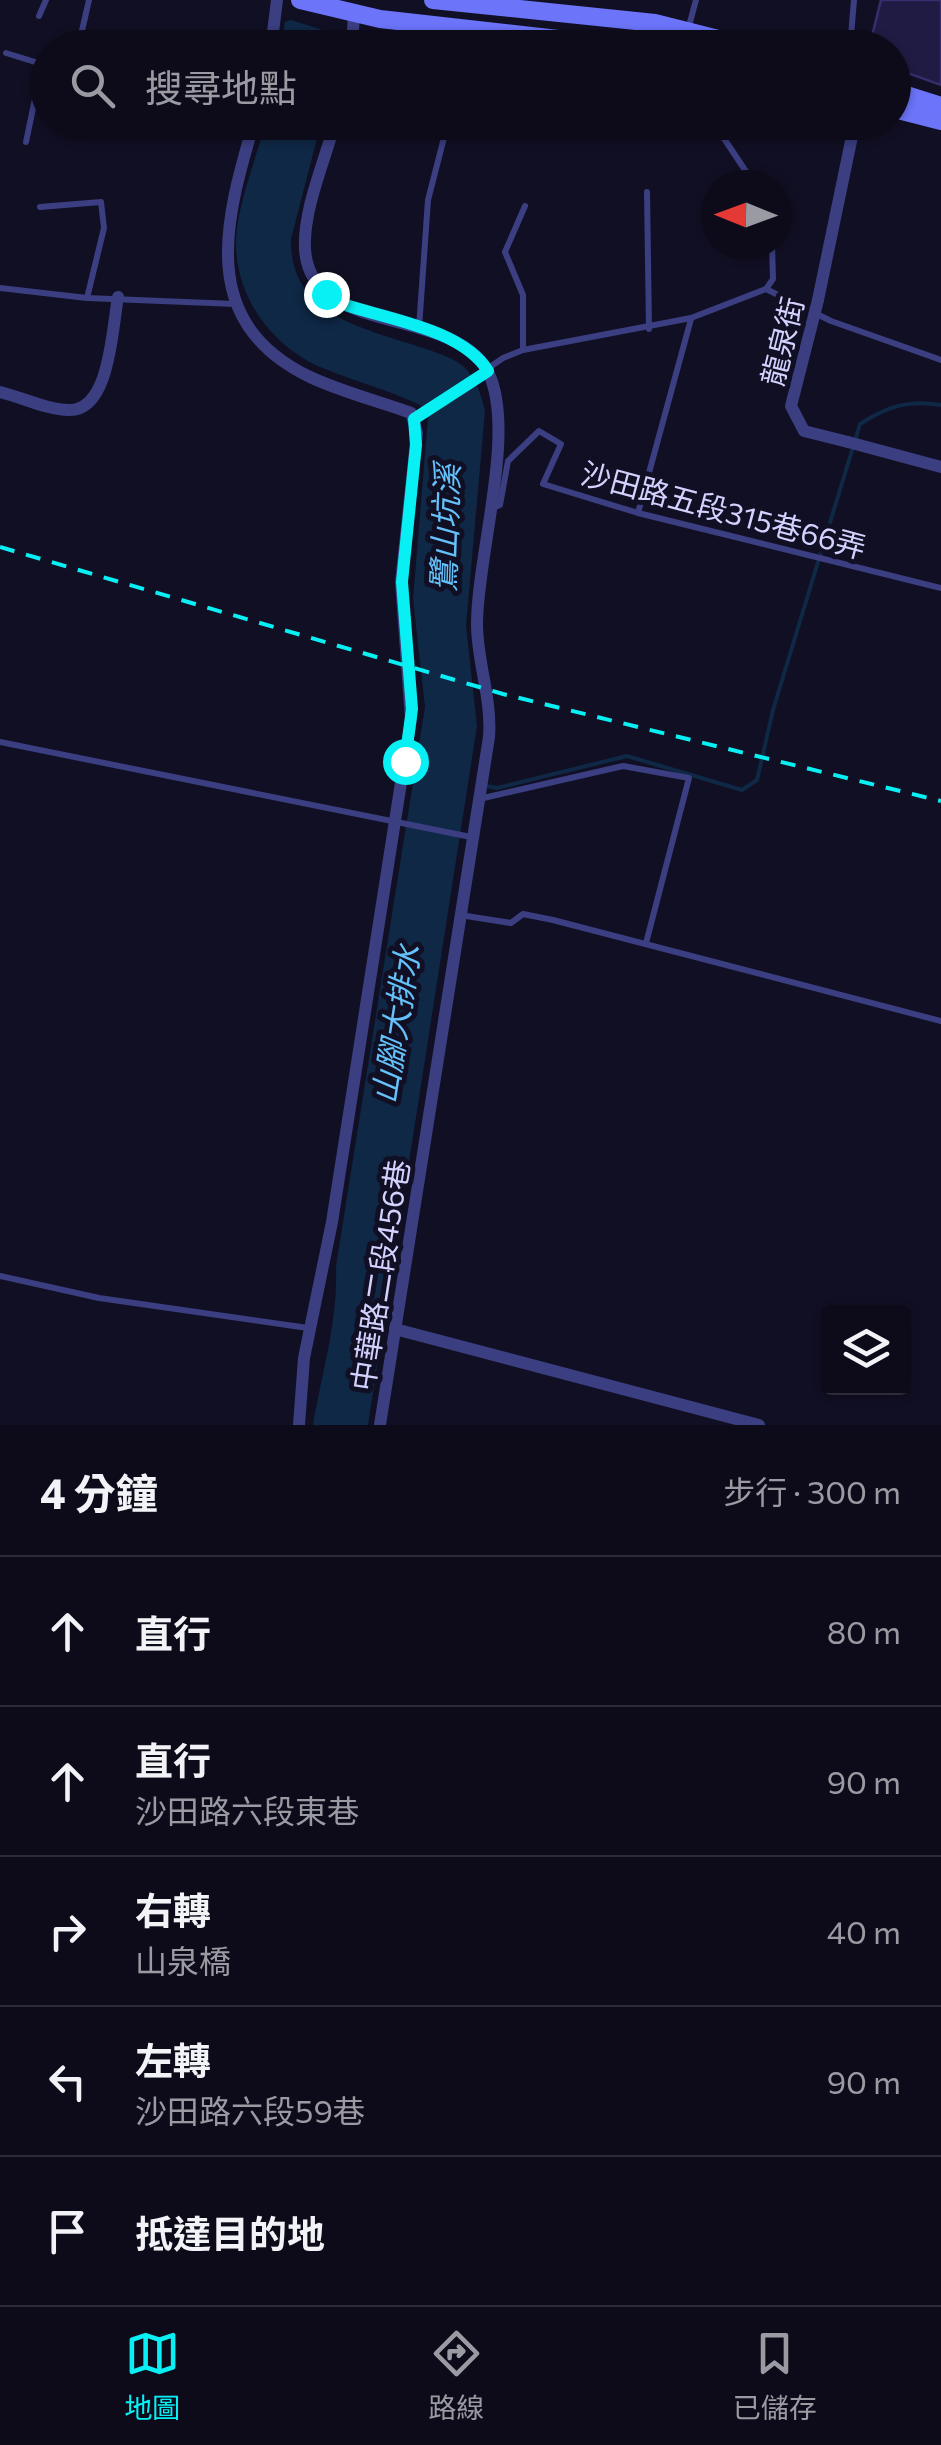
<!DOCTYPE html>
<html lang="zh-TW">
<meta charset="utf-8">
<style>
body{margin:0;font-family:Commissioner,"Noto Sans TC",sans-serif;background:#161423;color:#f1f3f6}
.controls{position:absolute;right:30px;bottom:30px;display:grid;overflow:hidden;border-radius:10px;box-shadow:0 2px 8px #0004}
.controls button{width:90px;height:90px;display:grid;place-items:center;padding:0;border:0;border-bottom:2px solid #2d2b39;background:#0d0b1a;color:#f1f3f6;font:50px sans-serif}
.compass{position:absolute;left:701px;top:170px;width:90px;height:90px;border-radius:50%;background:#0d0b1a;box-shadow:0 2px 8px #0004;rotate:271deg}
.stop{position:absolute;width:30px;height:30px;margin:-22px;border:8px solid #08eff4;border-radius:50%;background:#fff}
.stop.end{background:#08eff4;border-color:#fff;box-shadow:0 2px 10px #0008}
.list{margin:0;padding:0;list-style:none}
h2{display:flex;justify-content:space-between;align-items:center;height:130px;margin:0;padding:0 40px;font-size:42px}
h2 small{font-size:32px;font-weight:400;color:#9a9ba2}
.list li{display:grid;grid-template-columns:65px 1fr auto;gap:30px;align-items:center;box-sizing:border-box;height:150px;padding:0 40px;border-top:2px solid #2d2b39}
.list b{display:block;font-size:38px;white-space:nowrap}
.list p{margin:0;font-size:32px;white-space:nowrap;color:#9a9ba2}
.list em{font-size:32px;font-style:normal;color:#9a9ba2}
.icon{flex:none;width:55px;height:55px;fill:none;stroke:currentColor;stroke-width:2;stroke-linecap:round;stroke-linejoin:round}
.map{position:relative;flex:none;width:941px;height:1425px;overflow:hidden}
.search{position:absolute;background:#0d0b1a;box-shadow:0 2px 8px #0004;left:30px;right:30px;top:30px;height:110px;display:flex;align-items:center;gap:25px;box-sizing:border-box;padding:0 35px;border-radius:55px;color:#9a9ba2;font-size:38px}
.sheet{height:880px;background:#0d0b1a}
nav{display:flex;justify-content:space-around;align-items:center;box-sizing:border-box;height:140px;border-top:2px solid #2d2b39;background:#0d0b1a;font-size:28px;color:#9a9ba2}
nav a{display:grid;justify-items:center;gap:5px}
nav .on{color:#08eff4}
.map>svg:first-child{display:block}
</style>
<div class="map">
<svg width="941" height="1425" viewBox="0 0 941 1425">
<rect width="100%" height="100%" fill="#110f23"/>
<g fill="#0f2846">
<path d="M287,0H346L339,47L282,48Z"/>
<path d="M265,123H321L291,239C289,316 367,329 426,349C440,354 456,358 467,370C478,382 481,396 485,411L466,626L477,726L368,1425H313C322,1371 338,1322 336,1266L425,707L413,599L428,418L420,405C389,390 357,382 325,369C269,347 229,289 237,228C242,192 257,157 265,123Z"/>
</g>
<path fill="#110f23" d="M282,0H351L345,37L291,20L282,23Z"/>
<g fill="none" stroke-linecap="round" stroke-linejoin="round">
<path stroke="#0f2846" stroke-width="4" d="M486,786L497,788L627,756L742,790L757,780L773,710L860,424C888,406 908,400 941,405"/>
</g>
<path fill="#201b43" stroke="#362e6e" stroke-width="2.5" d="M881,0H941V85L894,68V48H869Z"/>
<g fill="none" stroke-linecap="round" stroke-linejoin="round">
<g stroke="#3b3e80" stroke-width="6">
<path d="M39,16L46,0"/>
<path d="M78,48L89,0"/>
<path d="M476,48L481,33"/>
<path d="M683,48L696,0"/>
<path d="M850,48L854,0"/>
<path d="M6,53L48,66"/>
<path d="M713,122L755,185"/>
<path d="M26,142L42,65"/>
<path d="M647,192L649,329"/>
<path d="M40,207L101,202L104,228L87,298"/>
<path d="M0,288L87,298L235,304"/>
<path d="M766,289L831,321L941,360"/>
<path d="M419,328L428,200L448,122"/>
<path d="M523,350V295L505,252L525,206"/>
<path d="M415,419L503,358L523,350L691,318L766,289L773,279L772,245"/>
<path d="M490,509L500,505L508,461L539,431L561,444L543,484L638,513L941,588"/>
<path d="M638,513L691,319"/>
<path d="M0,742L471,837"/>
<path d="M479,799L623,766L689,778L646,943"/>
<path d="M460,915L511,923L523,914L553,920L941,1021"/>
<path d="M0,1276L99,1298L308,1328"/>
</g>
<g stroke="#3b3e80" stroke-width="12">
<path d="M271,48L277,0"/>
<path d="M352,48L354,14"/>
<path d="M254,122C226,218 195,322 310,377C342,392 378,401 411,413L417,433L401,582L411,719L332,1222L304,1358L299,1425"/>
<path d="M335,122C325,161 303,209 305,249C310,339 458,305 489,374C516,433 477,556 477,624C477,662 492,698 489,737L380,1425"/>
<path d="M818,300L855,122"/>
<path d="M0,392C22,397 47,410 69,410C110,411 112,329 118,297"/>
<path d="M848,442L941,467"/>
<path d="M395,1329L759,1425"/>
</g>
<g stroke="#6c74fa" stroke-width="18">
<path d="M300,0L380,19L638,48"/>
<path d="M433,0L655,23L754,48"/>
<path d="M894,91L941,106"/>
<path d="M894,109L941,121"/>
</g>
<path stroke="#08eff4" stroke-width="4" stroke-dasharray="15 12" stroke-linecap="butt" d="M0,547L503,694L941,801"/>
<path stroke="#3b3e80" stroke-width="12" d="M818,300L791,406L804,431L848,442"/>
</g>
<g fill="none" stroke-linecap="round" stroke-linejoin="round">
<path stroke="#08eff4" stroke-width="12" d="M326,294L340,303C384,319 461,328 488,371L414,419L416,445L402,582L412,709L405,761"/>
</g>
<g text-anchor="middle" dominant-baseline="central" stroke-width="10" stroke-linejoin="round" paint-order="stroke">
<g font-size="30" fill="#d3d2fe" stroke="#110f23">
<text transform="translate(781 341) rotate(-76)">龍泉街</text>
<text transform="translate(724 509) rotate(15)">沙田路五段315巷66弄</text>
<text transform="translate(379 1275) rotate(-81)">中華路二段456巷</text>
</g>
<g font-size="32" font-style="italic" fill="#64c1fa" stroke="#110f23">
<text transform="translate(444 528) rotate(-88)">鷺山坑溪</text>
<text transform="translate(395 1024) rotate(-81)">山腳大排水</text>
</g>
</g>
</svg>
<div class="controls">
<button><svg class="icon" aria-label="layers" viewBox="0 0 24 24"><path d="M12 4l9 5-9 5-9-5zM3 14l9 5 9-5"/></svg></button>
</div>
<svg class="compass" viewBox="-18 -18 36 36"><path d="M0-13l5 13h-10z" fill="#e53935"/><path d="M0 13l5-13h-10z" fill="#9a9ba2"/></svg>
<div class="stop" style="left:405px;top:761px"></div>
<div class="stop end" style="left:326px;top:294px"></div>
<div class="search"><svg class="icon" aria-label="search" viewBox="0 0 24 24"><circle cx="10" cy="10" r="6"/><path d="M15 15l6 6"/></svg>搜尋地點</div>
</div>
<section class="sheet">
<h2>4 分鐘<small>步行 · 300 m</small></h2>
<ul class="list">
<li><svg class="icon" aria-label="ahead" viewBox="0 0 24 24"><path d="M12 20V5M6 11l6-6 6 6"/></svg><div><b>直行</b></div><em>80 m</em></li>
<li><svg class="icon" aria-label="ahead" viewBox="0 0 24 24"><path d="M12 20V5M6 11l6-6 6 6"/></svg><div><b>直行</b><p>沙田路六段東巷</p></div><em>90 m</em></li>
<li><svg class="icon" aria-label="right" viewBox="0 0 24 24"><path d="M7 20v-9h11M14 6l5 5-5 5"/></svg><div><b>右轉</b><p>山泉橋</p></div><em>40 m</em></li>
<li><svg class="icon" aria-label="left" viewBox="0 0 24 24"><path d="M17 20v-9H6M10 6l-5 5 5 5"/></svg><div><b>左轉</b><p>沙田路六段59巷</p></div><em>90 m</em></li>
<li><svg class="icon" aria-label="arrive" viewBox="0 0 24 24"><path d="M6 21V4h12l-3 4 3 4H6"/></svg><div><b>抵達目的地</b></div></li>
</ul>
</section>
<nav>
<a class="on"><svg class="icon" aria-label="map" viewBox="0 0 24 24"><path d="M3 6l6-2 6 2 6-2v14l-6 2-6-2-6 2zM9 4v14M15 6v14"/></svg>地圖</a>
<a><svg class="icon" aria-label="directions" viewBox="0 0 24 24"><path d="M12 3l9 9-9 9-9-9zM9 14v-3h6M13 9l2 2-2 2"/></svg>路線</a>
<a><svg class="icon" aria-label="saved" viewBox="0 0 24 24"><path d="M7 4h10v16l-5-4-5 4z"/></svg>已儲存</a>
</nav>
